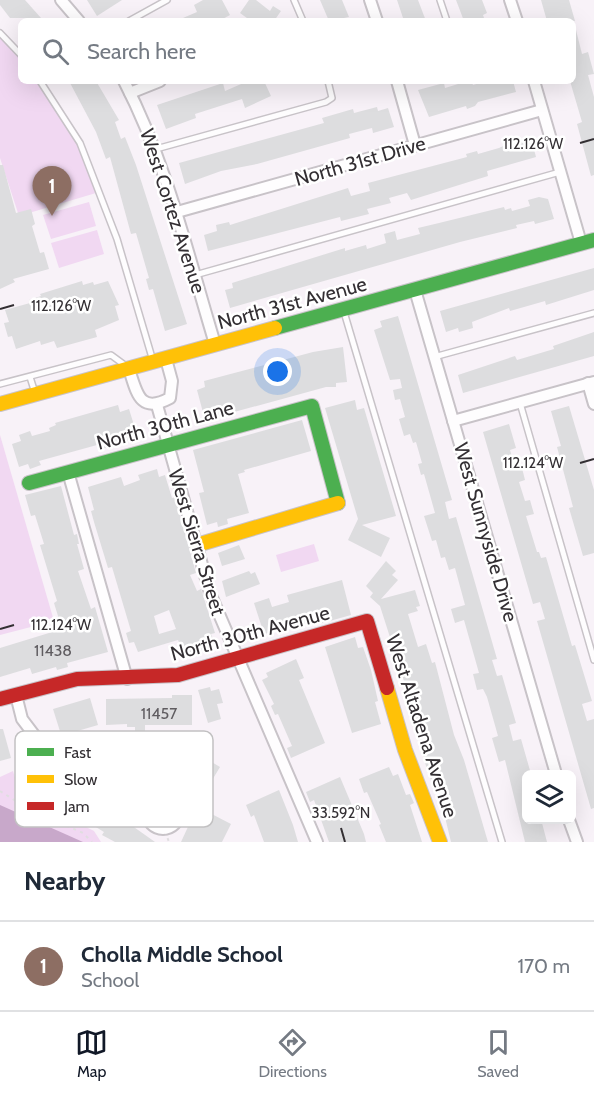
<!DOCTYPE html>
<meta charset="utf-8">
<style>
body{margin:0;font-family:Cabin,sans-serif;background:#f2f2f3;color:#1f2937}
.controls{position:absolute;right:18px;bottom:18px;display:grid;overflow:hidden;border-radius:9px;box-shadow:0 6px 24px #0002}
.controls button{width:54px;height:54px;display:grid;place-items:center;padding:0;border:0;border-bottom:2px solid #e0e1e3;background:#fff;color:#1f2937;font:30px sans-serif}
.you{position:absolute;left:278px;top:372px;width:21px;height:21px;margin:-15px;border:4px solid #fff;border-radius:50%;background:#1a73e8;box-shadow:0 0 0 9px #1a73e833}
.badge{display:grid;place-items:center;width:39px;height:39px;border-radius:50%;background:#111827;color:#fff;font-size:20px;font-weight:700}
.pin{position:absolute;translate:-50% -50px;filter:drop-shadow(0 2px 3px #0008)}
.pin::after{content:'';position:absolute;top:32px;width:21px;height:18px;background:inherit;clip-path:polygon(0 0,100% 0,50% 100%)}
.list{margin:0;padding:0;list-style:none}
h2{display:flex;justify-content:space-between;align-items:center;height:78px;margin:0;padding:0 24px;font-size:26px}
h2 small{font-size:20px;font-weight:400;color:#747a83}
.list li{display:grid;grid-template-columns:39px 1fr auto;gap:18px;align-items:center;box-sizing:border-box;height:90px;padding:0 24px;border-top:2px solid #e0e1e3}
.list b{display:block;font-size:22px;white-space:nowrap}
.list p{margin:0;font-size:20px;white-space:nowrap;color:#747a83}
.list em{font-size:20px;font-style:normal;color:#747a83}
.icon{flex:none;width:33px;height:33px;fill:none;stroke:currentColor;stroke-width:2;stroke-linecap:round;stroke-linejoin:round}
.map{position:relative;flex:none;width:594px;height:842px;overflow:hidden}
.search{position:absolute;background:#fff;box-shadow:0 6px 24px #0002;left:18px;right:18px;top:18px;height:66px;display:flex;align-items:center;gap:15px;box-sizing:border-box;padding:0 21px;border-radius:9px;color:#747a83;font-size:22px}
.sheet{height:168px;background:#fff}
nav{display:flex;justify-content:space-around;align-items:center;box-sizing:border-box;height:84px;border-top:2px solid #e0e1e3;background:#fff;font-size:16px;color:#747a83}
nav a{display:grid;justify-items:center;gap:3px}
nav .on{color:#111827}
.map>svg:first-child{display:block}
</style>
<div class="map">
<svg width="594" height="842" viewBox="0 0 594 842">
<rect width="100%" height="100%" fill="#f8f2f8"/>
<g fill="#f1d8f2">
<path d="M0,38L21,59V81H37L78,145L96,193L19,216L0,158Z"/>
<path d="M89,202L96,226L51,239L43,215Z"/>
<path d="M97,230L104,254L59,268L51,243Z"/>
<path d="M0,435L54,621L0,635Z"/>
<path d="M314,544L319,561L281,572L276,555Z"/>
<path d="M13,771L20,794L94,831L101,842H0V777Z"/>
</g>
<path fill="#c8a8ca" d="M0,805L83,842H0Z"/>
<g fill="#dddddf" fill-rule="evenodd">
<path d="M0,0H25L41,18H10L0,5Z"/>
<path d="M87,0H122L97,16Z"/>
<path d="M203,0H222L230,15L219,21H176L197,12L194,5Z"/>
<path d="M249,0H256L270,11L273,6L281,11L274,21H251L240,13Z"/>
<path d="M320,0H342L349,17L329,21Z"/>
<path d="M397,0H418L426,21H404Z"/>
<path d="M456,0H482L487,13L483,15L485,21H464Z"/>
<path d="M541,0H569L575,21H547Z"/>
<path d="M576,30L582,54L588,52L594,74L588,75L594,97V175L591,176L577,124L582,122L570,81H573V31Z"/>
<path d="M69,81H96L119,120L115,122L121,139L125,137L136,165L187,324L165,331L153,289L149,290L146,279L149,278L136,233L131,234L110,157L106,159L96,132Z"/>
<path d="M248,81H264L271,96L245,108L242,99L195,114L196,118L166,129L157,105L223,83L225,91Z"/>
<path d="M468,81H471L473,85L487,81H513L516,92L478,102L475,106L467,109L466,106L429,117L418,90L444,83L445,88Z"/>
<path d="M377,107L378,111L388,108L394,127L373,133L372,128L349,134L350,138L257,164L221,171L185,184L179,163L324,123L322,118L353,109L354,113Z"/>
<path d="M531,138L536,157L487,171L488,176L411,200L407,193L389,198L391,203L367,209L369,214L341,221L340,217L208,251L204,235L217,231L216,225L229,222L230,225L348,188L351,196L370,191L368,183L467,157L466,154L477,151L478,154L499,148L518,139L519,142Z"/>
<path d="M0,165H3L16,213L31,209L35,224L32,226L40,253L44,252L49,269L13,279L15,282L0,289Z"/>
<path d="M539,197L548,199L554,219L535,224L534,221L516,225L517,228L460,242L230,308L225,290L233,288L232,283L345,248V251L366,245L367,249L386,243L384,234L395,231L397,240L420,234L418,228L439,223L504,207L505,210L511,208L512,211L530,206L528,200Z"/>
<path d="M594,268V290L546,305L545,301L510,311L509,308L472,322L473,328L459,332L458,328L446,332L440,311Z"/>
<path d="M82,281L83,285L93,282L94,285L108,281L119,305L115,306L119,320L95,330L97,337L57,348L54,341L41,345L40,341L16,349L12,336L8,337L4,323L9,322L5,310L30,303L29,300L41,296L40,294Z"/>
<path d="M398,316L452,500L445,502L449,519L456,517L497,659L492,660L497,676L502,675L516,723L509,725L513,741L521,739L531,774H526V819H541L547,842H525L505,760L499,762L492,738L498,736L487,697L483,689L477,690L473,674L479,673L464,620L455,623L451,609L465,605L455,568L449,570L445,557L441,558L436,540L432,541L424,516L435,513L424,474L421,475L418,464L422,463L416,442L413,443L410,434L404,436L399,419L405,417L400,399L395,400L393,390L402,388L400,379L390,380L374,330L382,327L380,321Z"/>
<path d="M594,332V356L463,393L458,375L515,356L517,360L554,349L553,346Z"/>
<path d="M343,347L347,382L336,383V387H326L205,420L197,390L205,387L204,381L313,352Z"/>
<path d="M355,400L357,410L364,408L396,516L362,525L390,538L381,557L348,540L358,519L325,408Z"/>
<path d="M118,405L120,412L129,409L138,438L99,450L97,445L39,461L41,465L30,469L28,464L19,467L12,444L21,441L19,435L30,431L32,436L50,431L49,428L56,425L55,423Z"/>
<path d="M569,406L594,490V553L583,556L569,508L573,507L557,447L561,446L551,411Z"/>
<path d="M302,420L311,451L244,470L245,472L238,474L249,513L227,519L228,524L218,527L217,522L207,525L199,493L204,492L193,450Z"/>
<path d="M509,424L516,448L510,450L516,470L522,468L525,480L519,482L525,501L530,500L534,514L526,516L537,552H539L541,558L546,557L572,646L575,645L592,701L582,704L587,721L594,719V808L591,809L537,621L545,619L540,602L533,604L483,432Z"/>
<path d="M157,469L159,477L165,475L172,498L175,497L196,573L190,575L197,591L201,589L215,633L211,634L215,645L185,656L178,640L138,652L134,642L129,643L126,633L131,631L112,567L108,568L94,522L91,511L94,510L88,487L121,477L124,486L140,480L138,475ZM169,610L176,629L159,634L154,616Z"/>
<path d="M61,486L74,535L77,534L79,544H77L84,569L78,571L91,609L95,607L108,652L67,663L68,667L57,670L56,667L32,674L30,668L0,677V648L62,629L54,603L57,601L40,545L44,544L35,515L31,516L25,495Z"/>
<path d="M239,545L245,559L222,566L218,553Z"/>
<path d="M386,561L396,571L392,575L398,580L381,599L415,590L420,606L416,607L418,611L408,614L418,647L426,644L432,663L435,662L454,735L464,760L488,842H451L438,788L434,789L426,766L417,732L420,731L380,606L370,597L373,593L366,586Z"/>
<path d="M249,571L251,574L255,572L260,584L226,597L222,581Z"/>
<path d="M342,580L351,615L319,624L318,620L295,627L294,621L274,626L276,631L264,634L254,603L269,598L272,607L289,602L287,595Z"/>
<path d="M355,637L358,648L363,647L371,670L378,701L375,702L381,724L352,733L325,647Z"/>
<path d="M296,659L304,678L299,680L325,743L291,758L287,748L292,746L278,714L275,715L271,706L274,704L262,680L268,677L266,673Z"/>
<path d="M210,687L211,691L219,689L223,703L217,704L221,719L208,723L198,690Z"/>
<path d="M172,695H192V725H145V733H135V727H127V724L106,725V699L172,698Z"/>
<path d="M90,698L98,725L74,732L76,737L63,741L53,709Z"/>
<path d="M0,729H3L11,758L0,761Z"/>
<path d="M148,745L170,757L176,746L202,763L205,758L220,767L202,797L191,790L189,794L155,775L151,783L133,773Z"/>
<path d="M41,755L120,801L118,803L128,808L126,812L135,817L131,825L155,842H115L102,835L104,832L45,796L47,792L27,781Z"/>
<path d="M389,767L393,776L398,774L406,795L410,794L414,803L410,805L422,842H386L379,825L381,824L367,792L364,793L359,779Z"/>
<path d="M340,777L364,834L366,842H329L314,800L310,802L306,792Z"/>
<path d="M279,790L293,825L298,842H264L254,815L251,817L246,805Z"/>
<path d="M202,809L231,824L222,842H181L193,816L197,818Z"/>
</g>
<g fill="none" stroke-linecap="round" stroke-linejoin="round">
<g stroke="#c8c3c8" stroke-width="8">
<g id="lane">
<path d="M294,0L303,21"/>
<path d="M440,0L447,21"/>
<path d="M129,21L167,0"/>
<path d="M0,33L21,55"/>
<path d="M40,81L80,143L117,239L153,361"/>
<path d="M156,149L326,102L332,98L328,81"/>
<path d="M195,275L560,172"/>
<path d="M344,312L502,842"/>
<path d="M434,357L594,313"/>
<path d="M30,377L35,393"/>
<path d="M0,384L111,355L126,366"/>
<path d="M520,403L594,660"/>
</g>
</g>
<g stroke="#c8c3c8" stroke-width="14">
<g id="street">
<path d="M61,0L79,21"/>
<path d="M370,0L377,21"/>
<path d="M510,0L517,21"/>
<path d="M124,81C167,164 188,255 215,344"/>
<path d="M397,81L415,145"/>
<path d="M534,81L581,243"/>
<path d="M130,93L160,81"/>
<path d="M177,212L542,110"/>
<path d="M415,290L556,774"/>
<path d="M129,369C137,394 140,414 170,398L172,381L166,359"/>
<path d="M588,383L594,404"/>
<path d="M157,405L210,593L317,842"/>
<path d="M453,421L594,382"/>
<path d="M68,472L127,679"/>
<path d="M16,695L22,719L41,744L149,807"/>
<circle cx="163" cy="813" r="16"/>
<path d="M569,820L577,842"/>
</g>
</g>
<g stroke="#c8c3c8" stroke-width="16">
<g id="fast">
<path d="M275,328L594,240"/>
<path d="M29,483L312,406L338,503"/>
</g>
</g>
<g stroke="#c8c3c8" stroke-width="16">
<g id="slow">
<path d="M0,404L275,328"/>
<path d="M197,545L338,503"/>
<path d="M387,688L405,750L440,842"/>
</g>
</g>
<g stroke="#c8c3c8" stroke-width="16">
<path id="jam" d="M0,699L77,679L178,675L367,621L387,688"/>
</g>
<g stroke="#e0dee0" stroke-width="2" stroke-dasharray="3 4.5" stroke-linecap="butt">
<path d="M0,791L27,808L83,833L92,842"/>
<path d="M165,831L169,842"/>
</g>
<use href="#lane" stroke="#fefdfe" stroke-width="5"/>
<use href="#street" stroke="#fefdfe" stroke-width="10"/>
<use href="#fast" stroke="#4caf50" stroke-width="14"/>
<use href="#slow" stroke="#ffc107" stroke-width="14"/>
<use href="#jam" stroke="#c62828" stroke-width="14"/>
</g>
<path fill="none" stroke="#332f33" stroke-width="2" d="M580,143L594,139M0,309L14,305M580,463L594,459M0,629L14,625M341,828L345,842"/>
<g text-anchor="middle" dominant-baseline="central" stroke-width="5" stroke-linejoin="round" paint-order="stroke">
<g font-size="16" fill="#5f5c60">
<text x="53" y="650">11438</text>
<text x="159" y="713">11457</text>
</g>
<g font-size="20" fill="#332f33" stroke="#fff">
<text transform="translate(360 161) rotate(-16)">North 31st Drive</text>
<text transform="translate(173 211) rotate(72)">West Cortez Avenue</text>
<text transform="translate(292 303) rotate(-15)">North 31st Avenue</text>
<text transform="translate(165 425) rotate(-15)">North 30th Lane</text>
<text transform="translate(486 532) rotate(74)">West Sunnyside Drive</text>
<text transform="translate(197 542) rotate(73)">West Sierra Street</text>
<text transform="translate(250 633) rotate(-15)">North 30th Avenue</text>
<text transform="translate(422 726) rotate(72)">West Altadena Avenue</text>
</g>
</g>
<rect x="15" y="731" width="198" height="96" rx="9" fill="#fff" stroke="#c2c1c2" stroke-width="1.5"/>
<rect x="27" y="748" width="27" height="8" fill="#4caf50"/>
<rect x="27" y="775" width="27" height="8" fill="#ffc107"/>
<rect x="27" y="802" width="27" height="8" fill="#c62828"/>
<g font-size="16" fill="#332f33">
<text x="64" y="758">Fast</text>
<text x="64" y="785">Slow</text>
<text x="64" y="812">Jam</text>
</g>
<g font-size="15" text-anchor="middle" fill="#332f33" stroke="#fff" stroke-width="5" stroke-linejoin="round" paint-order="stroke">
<text x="533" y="149">112.126°W</text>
<text x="61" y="311">112.126°W</text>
<text x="533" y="468">112.124°W</text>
<text x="61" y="630">112.124°W</text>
<text x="341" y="818">33.592°N</text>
</g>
</svg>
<div class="controls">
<button><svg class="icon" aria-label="layers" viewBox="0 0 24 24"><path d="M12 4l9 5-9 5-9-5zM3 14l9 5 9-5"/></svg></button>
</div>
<div class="you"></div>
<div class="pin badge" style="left:52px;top:216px;background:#8d6e63">1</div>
<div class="search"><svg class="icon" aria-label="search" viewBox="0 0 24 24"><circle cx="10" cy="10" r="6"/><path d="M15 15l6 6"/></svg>Search here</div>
</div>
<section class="sheet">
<h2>Nearby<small></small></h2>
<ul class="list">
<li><span class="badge" style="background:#8d6e63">1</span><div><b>Cholla Middle School</b><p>School</p></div><em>170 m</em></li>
</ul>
</section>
<nav>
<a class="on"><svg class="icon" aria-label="map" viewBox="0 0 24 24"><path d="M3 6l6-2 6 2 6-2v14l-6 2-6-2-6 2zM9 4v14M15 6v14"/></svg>Map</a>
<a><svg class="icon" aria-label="directions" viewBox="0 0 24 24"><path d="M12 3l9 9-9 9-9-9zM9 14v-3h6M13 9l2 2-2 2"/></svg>Directions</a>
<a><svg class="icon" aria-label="saved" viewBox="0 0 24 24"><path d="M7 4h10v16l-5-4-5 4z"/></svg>Saved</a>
</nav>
